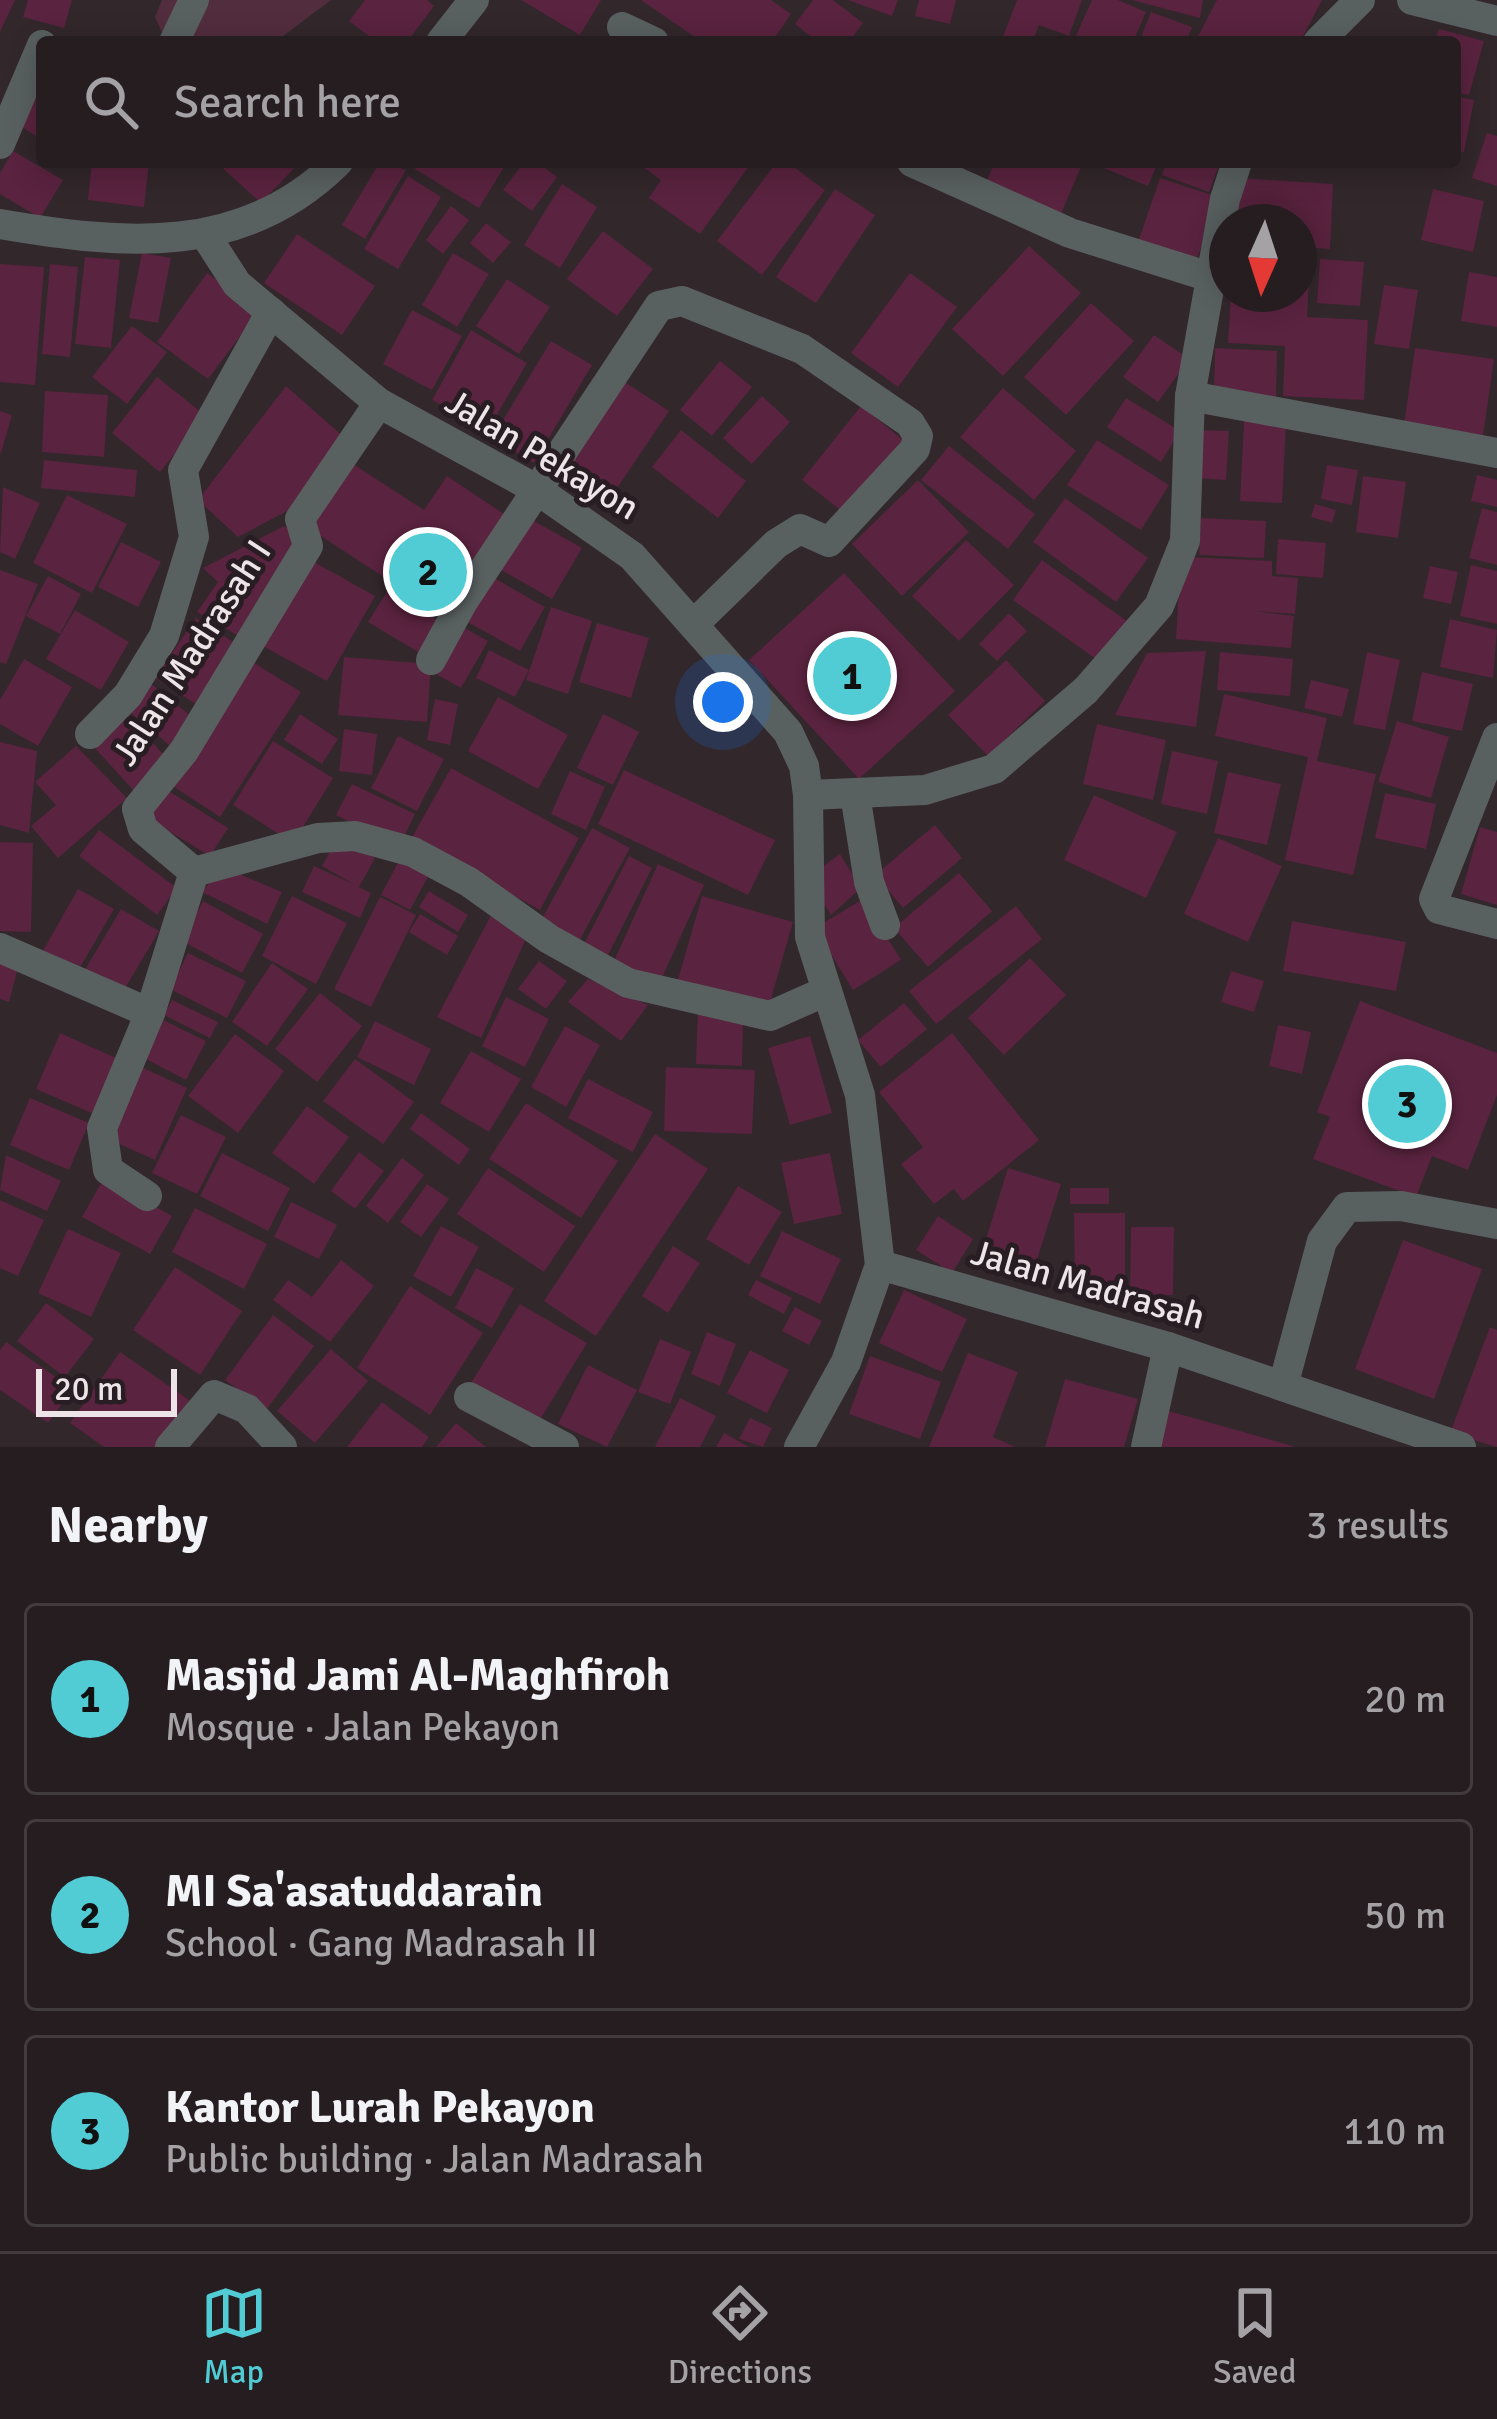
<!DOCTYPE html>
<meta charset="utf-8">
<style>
body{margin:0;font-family:Signika,sans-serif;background:#322a2d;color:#f1f3f6}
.compass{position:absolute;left:1209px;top:204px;width:108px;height:108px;border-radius:50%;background:#261d20;box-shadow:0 6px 30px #0003;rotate:183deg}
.scale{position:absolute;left:36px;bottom:30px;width:141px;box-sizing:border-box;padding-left:12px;border:6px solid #ece4e7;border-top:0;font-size:33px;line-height:42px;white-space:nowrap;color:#ece4e7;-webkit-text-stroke:9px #281d22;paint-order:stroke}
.you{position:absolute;left:723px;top:702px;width:42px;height:42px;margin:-30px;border:9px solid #fff;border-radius:50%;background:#1a73e8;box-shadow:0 0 0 18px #1a73e833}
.badge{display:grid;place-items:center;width:78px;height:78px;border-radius:50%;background:#51ccd5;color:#111;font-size:39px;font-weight:700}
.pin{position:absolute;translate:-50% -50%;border:6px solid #fff;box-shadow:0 3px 12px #0006}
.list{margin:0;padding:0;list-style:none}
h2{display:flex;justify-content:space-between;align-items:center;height:156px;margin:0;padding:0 48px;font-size:51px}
h2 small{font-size:39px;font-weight:400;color:#a4a2a5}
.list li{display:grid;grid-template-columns:78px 1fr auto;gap:36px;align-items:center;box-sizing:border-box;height:192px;margin:0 24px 24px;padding:0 24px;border:3px solid #423b3e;border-radius:12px}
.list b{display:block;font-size:45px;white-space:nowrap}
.list p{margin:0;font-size:39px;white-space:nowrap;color:#a4a2a5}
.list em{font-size:39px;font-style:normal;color:#a4a2a5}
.icon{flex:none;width:66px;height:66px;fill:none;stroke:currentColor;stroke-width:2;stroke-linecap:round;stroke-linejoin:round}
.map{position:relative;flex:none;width:1497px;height:1447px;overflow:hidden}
.search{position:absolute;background:#261d20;box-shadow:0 6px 30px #0003;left:36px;right:36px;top:36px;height:132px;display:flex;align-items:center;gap:30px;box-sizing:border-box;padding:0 42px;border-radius:12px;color:#a4a2a5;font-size:45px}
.sheet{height:804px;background:#261d20}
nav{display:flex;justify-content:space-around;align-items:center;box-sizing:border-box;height:168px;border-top:3px solid #423b3e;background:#261d20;font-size:33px;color:#a4a2a5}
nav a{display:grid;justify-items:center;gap:6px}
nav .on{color:#51ccd5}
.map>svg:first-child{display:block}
</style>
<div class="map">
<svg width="1497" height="1447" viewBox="0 0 1497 1447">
<rect width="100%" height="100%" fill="#32272b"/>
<path fill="#522d3e" d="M162,0H331L275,42H166L155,17Z"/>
<g fill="#5a233f">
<path d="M0,0H15L0,32Z"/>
<path d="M28,0H72L64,28L23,17Z"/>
<path d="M365,0H427L434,6L407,42H377L349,21Z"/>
<path d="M521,0H601L580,35Z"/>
<path d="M641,0H771L791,14L772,42H702Z"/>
<path d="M813,0H833L863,23L849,42H818L795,24Z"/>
<path d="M848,0H898L892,16Z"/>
<path d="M919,0H956L950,24L915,16Z"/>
<path d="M1017,0H1082L1069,36L1039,25L1032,42H1001Z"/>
<path d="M1092,0H1118L1146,12L1133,42H1073Z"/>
<path d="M1132,0H1203L1200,18Z"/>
<path d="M1217,0H1322L1300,42H1205L1197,38Z"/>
<path d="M1151,12L1192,27L1186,42H1139Z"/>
<path d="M1439,29L1484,41L1469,95L1455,92V42H1435Z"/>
<path d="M42,76V139L18,125Z"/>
<path d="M1455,96L1474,100L1464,152L1455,151Z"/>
<path d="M1487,133L1497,136V186L1472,178Z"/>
<path d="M13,151L63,180L40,218L0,194V173Z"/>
<path d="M92,162H149L144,207L88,200Z"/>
<path d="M216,162H300L261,203Z"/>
<path d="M380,162L406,170L365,239L342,225Z"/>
<path d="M419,162H507L479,208L415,169Z"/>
<path d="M524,162H537L557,177L532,211L503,190Z"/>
<path d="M636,162H752L700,234L649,198L661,180Z"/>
<path d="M777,162H787L825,190L762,275L717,241Z"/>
<path d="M995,162H1083L1057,223L982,192Z"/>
<path d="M1089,162H1158L1148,186Z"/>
<path d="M1167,162H1220L1209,192L1162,175Z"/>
<path d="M408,176L441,197L398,269L364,249Z"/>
<path d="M1160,178L1218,197L1193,271L1135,251Z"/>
<path d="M1238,178L1333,184L1330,249L1299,247V222H1235Z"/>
<path d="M562,184L597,207L560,268L524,245Z"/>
<path d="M835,189L875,215L816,303L776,277Z"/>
<path d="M1433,189L1484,201L1473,252L1421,240Z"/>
<path d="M451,206L469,220L443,254L426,240Z"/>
<path d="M486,223L511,242L493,263L470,243Z"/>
<path d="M603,231L653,269L617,316L567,279Z"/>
<path d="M297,234L375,286L342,335L264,283Z"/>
<path d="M1029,246L1081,293L1003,376L952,329Z"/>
<path d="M142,253L171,258L158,323L129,318Z"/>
<path d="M453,253L489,274L457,327L422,305Z"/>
<path d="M85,257L120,260L111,348L75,344Z"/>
<path d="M1299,259L1310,260L1307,317L1368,320L1364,400L1283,396L1285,346L1228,343L1231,294H1299Z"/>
<path d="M1320,259L1364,262L1360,306L1317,303Z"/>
<path d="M0,264L44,267L35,385L0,382Z"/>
<path d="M50,264L78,267L70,357L42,354Z"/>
<path d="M1469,272L1497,277V327L1461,321Z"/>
<path d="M207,273L259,311L208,379L157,342Z"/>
<path d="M910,273L957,307L898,387L851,353Z"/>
<path d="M507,279L550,307L519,354L476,326Z"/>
<path d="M1384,285L1418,290L1409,349L1374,344Z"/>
<path d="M1091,303L1134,341L1066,415L1024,377Z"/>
<path d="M412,310L462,336L432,390L383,364Z"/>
<path d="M132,326L167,352L127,404L92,377Z"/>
<path d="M471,330L527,363L487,432L432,400Z"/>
<path d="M1154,335L1189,359L1158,402L1123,377Z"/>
<path d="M551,341L592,365L534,463L492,438Z"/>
<path d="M1215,348L1277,351L1276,398L1214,395Z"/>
<path d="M1415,348L1494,359L1483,436L1404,425Z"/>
<path d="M720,361L752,387L712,436L680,410Z"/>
<path d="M157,377L206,416L160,472L112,433Z"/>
<path d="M620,379L669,411L609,500L562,469Z"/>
<path d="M286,386L346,439L291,509L238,537L198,500Z"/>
<path d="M1003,388L1076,451L1034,500L960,437Z"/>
<path d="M45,391L108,395L104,457L42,452Z"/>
<path d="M762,396L790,422L752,464L723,438Z"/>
<path d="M1126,398L1180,431L1161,462L1107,427Z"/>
<path d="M861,406L907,443L848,516L802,480Z"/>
<path d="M0,411L12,415L1,453H0Z"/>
<path d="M1244,421L1286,423L1282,503L1240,501Z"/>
<path d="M681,430L746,481L718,518L652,467Z"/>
<path d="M1196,430L1229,431L1226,480L1194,478Z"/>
<path d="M1097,440L1169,485L1141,530L1067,485Z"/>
<path d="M949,446L1035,514L1008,549L921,480Z"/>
<path d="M44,460L137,470L135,497L41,488Z"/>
<path d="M347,460L424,510L447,476L513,520L448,619L304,525Z"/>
<path d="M1327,465L1358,470L1352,505L1321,499Z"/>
<path d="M1477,475L1497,480V507L1471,501Z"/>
<path d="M1363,476L1406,482L1398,538L1356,532Z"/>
<path d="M918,480L969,532L902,596L852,544Z"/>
<path d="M3,487L40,503L15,559L0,552Z"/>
<path d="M67,495L127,524L92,593L33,563Z"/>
<path d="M1065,498L1148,558L1116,602L1033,542Z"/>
<path d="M1315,504L1336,510L1332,523L1311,517Z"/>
<path d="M1482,508L1497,512V565L1469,558Z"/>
<path d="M525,516L582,548L552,599L496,567Z"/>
<path d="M1201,518L1266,521L1264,558L1199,555Z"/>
<path d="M284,526L304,540L244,639L197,612L218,582L203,568Z"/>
<path d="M1278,539L1326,543L1323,578L1276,574Z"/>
<path d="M966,540L1014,585L959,641L912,596Z"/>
<path d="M121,542L161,562L138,607L98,587Z"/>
<path d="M1189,557L1272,561V576L1298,578L1295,614L1254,611L1294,616L1291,648L1176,639L1180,571Z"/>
<path d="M307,558L375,596L327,681L259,644Z"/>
<path d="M1042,560L1135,627L1106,666L1013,600Z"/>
<path d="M1471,565L1497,571V624L1460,616Z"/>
<path d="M1430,566L1458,572L1451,604L1423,598Z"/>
<path d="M0,570L38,584L6,664L0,662Z"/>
<path d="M844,573L955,691L859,779L749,660Z"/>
<path d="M487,574L545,607L520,651L462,619Z"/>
<path d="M48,576L81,594L60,634L26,616Z"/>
<path d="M388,590L442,623L423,655L368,622Z"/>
<path d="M551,607L592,621L568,694L526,680Z"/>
<path d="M75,610L129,642L101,690L46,659Z"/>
<path d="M1009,613L1027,631L997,661L979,644Z"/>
<path d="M196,618L241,647L202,708L155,678Z"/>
<path d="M1450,619L1497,630L1493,678L1440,667Z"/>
<path d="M597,623L649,638L631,698L579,682Z"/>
<path d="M463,627L488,641L461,688L436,674Z"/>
<path d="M489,650L529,670L515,697L476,678Z"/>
<path d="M1206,651L1196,727L1115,715L1147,653Z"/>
<path d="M1220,652L1293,659L1290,696L1217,690Z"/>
<path d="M1367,652L1400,660L1385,730L1353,724Z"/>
<path d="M344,657L431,664L427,722L338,715Z"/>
<path d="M24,659L72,687L38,746L0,724V700Z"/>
<path d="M248,659L301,692L220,817L168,783Z"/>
<path d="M1006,660L1045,701L988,756L948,715Z"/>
<path d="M1422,672L1473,684L1462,731L1412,721Z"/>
<path d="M1311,680L1349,689L1342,717L1304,708Z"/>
<path d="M149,682L198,722L174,749L126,709Z"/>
<path d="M1224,694L1327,718L1317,761L1376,774L1353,875L1285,860L1308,757L1215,736Z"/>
<path d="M498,697L568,735L538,789L468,751Z"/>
<path d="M435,699L458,704L450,745L427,740Z"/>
<path d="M127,714L169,761L135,792L92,745Z"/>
<path d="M300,714L338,739L322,764L284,740Z"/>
<path d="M603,714L639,732L613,785L577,768Z"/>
<path d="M1397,721L1449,737L1431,798L1378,782Z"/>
<path d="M1097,724L1166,740L1153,800L1083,784Z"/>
<path d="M344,729L377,734L372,775L339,771Z"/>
<path d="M398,736L444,759L417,811L371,788Z"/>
<path d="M273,741L333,778L293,843L233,805Z"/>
<path d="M0,742L37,751L29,833L0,825Z"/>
<path d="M76,746L127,798L58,858L31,826L56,805L35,782Z"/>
<path d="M1172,751L1218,761L1207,814L1161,804Z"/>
<path d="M451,768L579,838L540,910L411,839Z"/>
<path d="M624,770L775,840L748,895L598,824Z"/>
<path d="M570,771L605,787L586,830L551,814Z"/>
<path d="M1228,772L1281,784L1267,845L1214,833Z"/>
<path d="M352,784L415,814L399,847L336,815Z"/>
<path d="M167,790L228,828L210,856L149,819Z"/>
<path d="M1385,793L1436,804L1426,849L1375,838Z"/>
<path d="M1094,795L1177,832L1146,898L1064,860Z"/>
<path d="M935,825L962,858L903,908L875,875Z"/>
<path d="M1480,827L1497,832V905L1461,894Z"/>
<path d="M592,828L630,848L578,943L540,922Z"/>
<path d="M99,830L177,888L157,915L79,856Z"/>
<path d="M338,837L375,858L359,887L371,893L360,918L302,892L314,866L355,885L322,866Z"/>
<path d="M1218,838L1282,866L1248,942L1184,914Z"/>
<path d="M0,842L33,843L31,932L0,931Z"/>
<path d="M840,854L861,888L831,915L807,878Z"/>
<path d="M629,856L652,868L605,961L581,950Z"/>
<path d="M401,857L430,873L410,910L381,895Z"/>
<path d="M658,864L704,885L660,982L614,961Z"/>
<path d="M222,867L282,892L267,924L202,892Z"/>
<path d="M959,873L992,911L928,967L894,928Z"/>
<path d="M78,889L114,909L75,976L40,956Z"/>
<path d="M429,891L468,915L458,932L419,907Z"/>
<path d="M292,896L347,923L316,984L262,956Z"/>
<path d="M702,896L793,922L768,1009L677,983Z"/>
<path d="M380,897L416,915L371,1007L334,989Z"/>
<path d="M863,899L901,960L853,990L815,928Z"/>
<path d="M203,901L263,934L242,973L182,941Z"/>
<path d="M497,904L525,941L481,1038L437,1017Z"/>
<path d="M1016,906L1042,939L936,1024L909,991Z"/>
<path d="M121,909L159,931L121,995L83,973Z"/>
<path d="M420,914L458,936L447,955L409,932Z"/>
<path d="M1292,921L1406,942L1396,991L1283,971Z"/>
<path d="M188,953L246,981L227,1018L170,989Z"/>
<path d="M0,955L20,960L9,1002L0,999Z"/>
<path d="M1030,958L1066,995L1004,1055L968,1018Z"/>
<path d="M539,961L567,981L546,1009L518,989Z"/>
<path d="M272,963L308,989L267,1046L232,1022Z"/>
<path d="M1231,971L1264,981L1254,1012L1221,1002Z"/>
<path d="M588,979L648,1005L621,1041L568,1002Z"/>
<path d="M320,993L362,1026L317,1082L275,1049Z"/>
<path d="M506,997L549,1019L525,1067L482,1046Z"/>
<path d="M172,1000L218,1022L210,1038L164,1015Z"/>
<path d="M1360,1001L1497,1053V1095L1468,1170L1432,1156L1416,1197L1313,1159L1330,1117L1317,1112Z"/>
<path d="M904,1003L927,1029L881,1067L858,1040Z"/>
<path d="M698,1009L743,1022L742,1066L696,1064Z"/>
<path d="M161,1019L206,1041L186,1080L142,1057Z"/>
<path d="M375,1021L431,1049L414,1085L357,1057Z"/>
<path d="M1278,1025L1311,1032L1302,1074L1269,1066Z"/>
<path d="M565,1026L600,1045L566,1107L531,1087Z"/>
<path d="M60,1033L125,1062L101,1117L36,1089Z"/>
<path d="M952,1033L1039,1140L963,1201L954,1189L934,1204L901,1164L923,1147L879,1092Z"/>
<path d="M235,1034L284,1071L238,1133L188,1096Z"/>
<path d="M810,1036L832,1113L790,1125L768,1048Z"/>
<path d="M471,1051L521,1079L489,1132L440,1103Z"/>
<path d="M355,1059L414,1102L383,1144L323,1101Z"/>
<path d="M137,1065L187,1088L155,1160L104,1137Z"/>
<path d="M666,1067L755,1070L752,1134L664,1131Z"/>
<path d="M588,1079L653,1112L633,1152L568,1118Z"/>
<path d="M30,1098L89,1123L69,1170L10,1145Z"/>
<path d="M526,1103L618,1161L581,1218L489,1159Z"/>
<path d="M307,1106L349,1137L314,1184L272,1153Z"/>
<path d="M421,1113L470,1149L459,1165L410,1129Z"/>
<path d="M181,1115L226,1137L197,1194L152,1173Z"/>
<path d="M655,1134L708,1169L596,1336L544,1301Z"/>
<path d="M359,1152L384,1171L355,1209L331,1191Z"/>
<path d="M222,1153L290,1188L268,1231L200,1196Z"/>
<path d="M830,1153L842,1214L794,1224L781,1163Z"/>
<path d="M6,1155L61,1181L47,1211L0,1190Z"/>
<path d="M402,1158L424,1175L388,1223L366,1206Z"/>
<path d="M488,1168L575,1226L544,1272L457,1214Z"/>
<path d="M1008,1168L1061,1184L1034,1269L982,1252Z"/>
<path d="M104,1178L172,1216L150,1254L82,1217Z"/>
<path d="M427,1184L449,1199L421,1237L400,1222Z"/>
<path d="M738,1186L782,1212L749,1265L706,1239Z"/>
<rect x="1070" y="1188" width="39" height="16"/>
<path d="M0,1200L44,1220L18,1276L0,1268Z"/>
<path d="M291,1202L337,1225L319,1259L274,1237Z"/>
<path d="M195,1208L267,1244L244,1289L172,1252Z"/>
<path d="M1074,1213H1125V1291H1075Z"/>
<path d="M938,1216L973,1239L952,1273L916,1250Z"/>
<path d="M441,1226L479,1247L451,1297L413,1276Z"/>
<path d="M1131,1227H1174L1173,1295H1130Z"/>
<path d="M68,1229L121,1253L91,1317L38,1293Z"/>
<path d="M782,1231L841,1259L820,1304L760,1276Z"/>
<path d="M1403,1240L1482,1269L1434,1399L1355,1369Z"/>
<path d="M673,1246L700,1263L668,1313L642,1296Z"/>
<path d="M341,1260L374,1286L330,1342L273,1300L288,1280L312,1297Z"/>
<path d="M175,1267L242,1311L200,1375L133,1330Z"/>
<path d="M476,1268L514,1288L492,1328L455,1308Z"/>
<path d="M756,1280L792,1298L784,1314L748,1295Z"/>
<path d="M410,1286L483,1333L430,1415L357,1368Z"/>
<path d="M904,1290L967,1319L942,1372L879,1343Z"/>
<path d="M46,1303L94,1339L65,1377L17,1341Z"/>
<path d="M520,1304L587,1343L538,1423L471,1383Z"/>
<path d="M795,1307L822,1321L809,1345L782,1331Z"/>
<path d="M273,1315L314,1346L266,1410L225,1380Z"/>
<path d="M1490,1327L1497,1330V1447L1450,1433Z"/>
<path d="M707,1332L736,1344L720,1386L691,1374Z"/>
<path d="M660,1339L691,1352L670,1404L638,1392Z"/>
<path d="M6,1342L73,1389L48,1423L0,1390V1350Z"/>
<path d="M331,1349L368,1381L315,1443L277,1411Z"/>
<path d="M750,1350L789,1370L767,1413L727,1393Z"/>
<path d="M120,1352L195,1404L165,1447H104L70,1423Z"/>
<path d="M968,1353L1018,1372L993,1437L1015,1447H929Z"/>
<path d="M870,1356L941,1382L920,1439L849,1414Z"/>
<path d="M588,1365L637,1390L607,1447L558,1424Z"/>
<path d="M1065,1379L1138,1399L1124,1447H1045Z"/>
<path d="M680,1398L716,1416L700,1447H655Z"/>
<path d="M382,1402L429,1437L422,1447H347Z"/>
<path d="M1165,1410L1293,1446L1292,1447H1155Z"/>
<path d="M750,1418L772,1428L763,1447L739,1439Z"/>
<path d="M456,1423L486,1447H436Z"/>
<path d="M724,1433L749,1447H716Z"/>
</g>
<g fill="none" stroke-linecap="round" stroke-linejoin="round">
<g stroke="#596060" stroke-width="30">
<path d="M1412,0L1497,21"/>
<path d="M622,27L654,42"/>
<path d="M174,42L194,0"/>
<path d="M441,42L474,0"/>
<path d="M1318,42L1360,0"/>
<path d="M0,144L42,45"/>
<path d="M912,162L1070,233L1213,278"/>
<path d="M0,224C123,245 243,257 338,162"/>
<path d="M206,236L237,284L379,403L536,489L632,556L788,732L804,766L808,795L810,937L860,1095L880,1265L846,1362L799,1447"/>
<path d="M1190,396L1497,453"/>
<path d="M431,660L462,603L659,306L682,301L802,349L910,423L918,436L915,449L829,542L800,529L776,544L695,623"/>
<path d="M90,734L128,695L164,636L194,537L183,470L271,312"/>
<path d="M1497,738L1434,899L1439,909L1497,924"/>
<path d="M855,794L869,882L885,925"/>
<path d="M808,795L925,790L994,769L1086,690L1159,606L1185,541L1190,396L1225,199L1237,162"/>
<path d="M194,872L318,838L355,836L413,852L469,882L549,939L628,983L770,1016L824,992"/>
<path d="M194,872L143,829L137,809L184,751L308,546L300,519L379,403"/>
<path d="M0,948L150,1013"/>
<path d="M147,1196L108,1170L102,1128L150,1013L194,872"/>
<path d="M880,1265L1168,1347L1461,1447"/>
<path d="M1283,1386L1322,1241L1347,1207L1401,1206L1497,1224"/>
<path d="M469,1397L564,1447"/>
<path d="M170,1447L214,1395L247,1409L282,1447"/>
<path d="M1146,1447L1168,1347"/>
</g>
</g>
<g text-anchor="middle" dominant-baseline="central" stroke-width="10" stroke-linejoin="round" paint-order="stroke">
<g font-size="36" fill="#ece4e7" stroke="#281d22">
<text transform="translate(542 455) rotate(31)">Jalan Pekayon</text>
<text transform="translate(192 653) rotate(-57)">Jalan Madrasah I</text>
<text transform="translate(1088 1285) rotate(16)">Jalan Madrasah</text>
</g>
</g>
</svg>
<svg class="compass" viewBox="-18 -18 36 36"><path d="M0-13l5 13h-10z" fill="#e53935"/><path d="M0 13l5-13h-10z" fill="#a4a2a5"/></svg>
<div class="scale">20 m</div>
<div class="you"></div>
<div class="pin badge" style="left:852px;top:676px">1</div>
<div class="pin badge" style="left:428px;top:572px">2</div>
<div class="pin badge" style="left:1407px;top:1104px">3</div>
<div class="search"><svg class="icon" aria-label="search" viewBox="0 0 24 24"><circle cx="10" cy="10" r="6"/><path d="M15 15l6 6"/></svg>Search here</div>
</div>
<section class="sheet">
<h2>Nearby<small>3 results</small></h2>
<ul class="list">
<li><span class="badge">1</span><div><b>Masjid Jami Al-Maghfiroh</b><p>Mosque · Jalan Pekayon</p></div><em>20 m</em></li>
<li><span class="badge">2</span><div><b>MI Sa'asatuddarain</b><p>School · Gang Madrasah II</p></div><em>50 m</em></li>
<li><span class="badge">3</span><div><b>Kantor Lurah Pekayon</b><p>Public building · Jalan Madrasah</p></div><em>110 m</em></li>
</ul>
</section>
<nav>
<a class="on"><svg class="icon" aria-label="map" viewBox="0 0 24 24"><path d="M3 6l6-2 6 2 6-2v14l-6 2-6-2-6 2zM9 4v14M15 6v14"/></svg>Map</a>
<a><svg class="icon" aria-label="directions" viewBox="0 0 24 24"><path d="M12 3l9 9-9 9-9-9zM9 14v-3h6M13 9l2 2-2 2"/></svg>Directions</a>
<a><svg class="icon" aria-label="saved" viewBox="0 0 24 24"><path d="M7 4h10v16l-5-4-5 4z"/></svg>Saved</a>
</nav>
